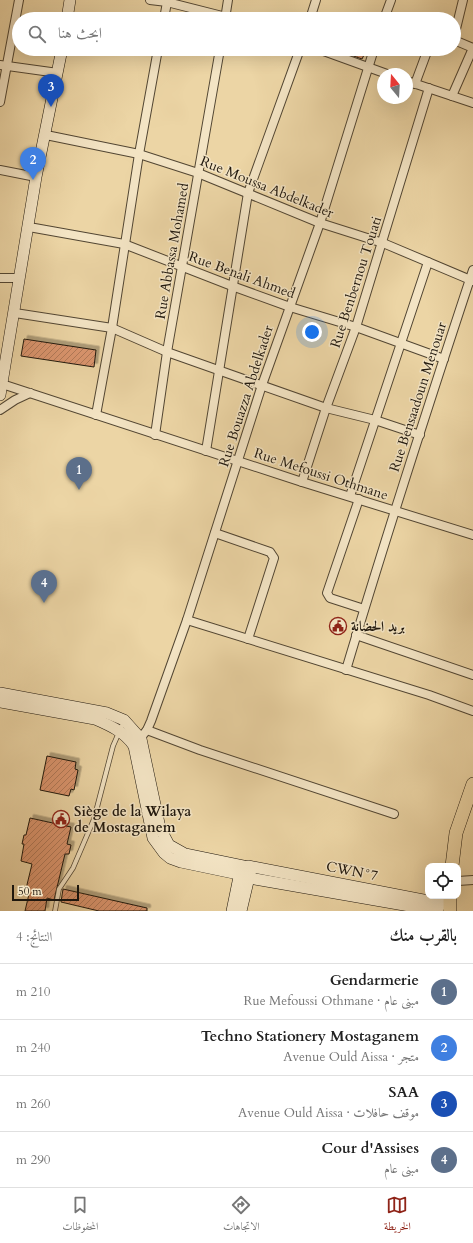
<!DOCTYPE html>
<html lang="ar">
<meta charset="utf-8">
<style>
body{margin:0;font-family:Cardo,Amiri,serif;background:#f6f6f6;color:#222;direction:rtl}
.controls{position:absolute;right:12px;bottom:12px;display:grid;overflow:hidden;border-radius:8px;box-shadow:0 4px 16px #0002}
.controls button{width:36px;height:36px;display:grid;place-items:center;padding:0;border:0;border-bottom:1px solid #e0e0e0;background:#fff;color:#222;font:20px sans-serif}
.compass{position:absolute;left:377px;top:68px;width:36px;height:36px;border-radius:50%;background:#fff;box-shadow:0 4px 16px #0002;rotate:342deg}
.scale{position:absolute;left:12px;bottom:10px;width:67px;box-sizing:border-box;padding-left:4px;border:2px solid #1f170d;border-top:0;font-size:11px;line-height:14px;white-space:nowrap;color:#1f170d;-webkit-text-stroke:3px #f3e4c4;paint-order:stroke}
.you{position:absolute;left:312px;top:332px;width:14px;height:14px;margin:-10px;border:3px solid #fff;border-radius:50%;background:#1a73e8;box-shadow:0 0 0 6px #1a73e833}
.badge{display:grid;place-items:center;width:26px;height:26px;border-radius:50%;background:#8f2418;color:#fff;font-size:13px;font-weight:700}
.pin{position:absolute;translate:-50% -33px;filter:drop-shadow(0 1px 2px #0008)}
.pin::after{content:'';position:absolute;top:21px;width:14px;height:12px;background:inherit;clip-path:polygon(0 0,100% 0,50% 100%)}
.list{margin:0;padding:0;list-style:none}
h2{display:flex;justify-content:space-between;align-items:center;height:52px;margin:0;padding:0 16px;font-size:17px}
h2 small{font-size:13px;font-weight:400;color:#767676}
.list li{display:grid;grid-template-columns:26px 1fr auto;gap:12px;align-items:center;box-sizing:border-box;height:56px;padding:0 16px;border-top:1px solid #e0e0e0}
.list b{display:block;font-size:15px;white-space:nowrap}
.list p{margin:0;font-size:13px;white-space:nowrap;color:#767676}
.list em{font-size:13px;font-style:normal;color:#767676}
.icon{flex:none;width:22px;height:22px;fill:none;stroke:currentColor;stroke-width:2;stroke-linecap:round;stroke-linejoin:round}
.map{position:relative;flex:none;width:473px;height:911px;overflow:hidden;direction:ltr}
.search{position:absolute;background:#fff;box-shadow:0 4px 16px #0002;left:12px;right:12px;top:12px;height:44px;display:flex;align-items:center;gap:10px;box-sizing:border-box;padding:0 14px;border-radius:22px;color:#767676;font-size:15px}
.sheet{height:276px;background:#fff}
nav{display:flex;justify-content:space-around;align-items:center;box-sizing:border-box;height:56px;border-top:1px solid #e0e0e0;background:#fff;font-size:11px;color:#767676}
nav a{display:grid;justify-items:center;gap:2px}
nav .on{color:#8f2418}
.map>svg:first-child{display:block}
</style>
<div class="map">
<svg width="473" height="911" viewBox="0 0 473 911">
<defs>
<pattern id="building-hatch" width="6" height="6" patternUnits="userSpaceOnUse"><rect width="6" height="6" fill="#db956e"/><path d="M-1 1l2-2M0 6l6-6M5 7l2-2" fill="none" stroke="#b17959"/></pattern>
<filter id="shadow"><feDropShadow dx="3.5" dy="-3.5" stdDeviation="0" flood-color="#0004"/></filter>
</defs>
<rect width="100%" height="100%" fill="#ecd5a5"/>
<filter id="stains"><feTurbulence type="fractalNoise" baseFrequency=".005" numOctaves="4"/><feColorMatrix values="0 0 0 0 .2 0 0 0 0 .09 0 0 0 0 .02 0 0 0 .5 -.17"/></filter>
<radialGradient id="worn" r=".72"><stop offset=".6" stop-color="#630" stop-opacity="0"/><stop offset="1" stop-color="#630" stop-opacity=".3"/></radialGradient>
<g fill="url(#building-hatch)" stroke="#1f170d" filter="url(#shadow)">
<path d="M350,49H367L362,59L348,54Z"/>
<path d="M24,339L96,350L94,367L21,356Z"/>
<path d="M47,756L76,762L75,769L78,770L74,790L71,789L69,796L40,790Z"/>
<path d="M30,818L71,827L67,844L71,845L69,854H65L54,900L47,898L45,911H25L29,894L25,893L32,864L21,861L24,844H22L24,835H26Z"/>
<path d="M63,889L147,908V911H99L61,902Z"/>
</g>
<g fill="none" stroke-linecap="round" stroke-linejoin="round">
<g stroke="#524633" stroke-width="5.5">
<path id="service" d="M55,911L59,889L73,868L94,819L113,746L124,721"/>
</g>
<g stroke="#524633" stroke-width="10">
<g id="minor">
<path d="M150,0L167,2L234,19"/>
<path d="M164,19L167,2"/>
<path d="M225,19L228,0"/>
<path d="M310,19L316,0"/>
<path d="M384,19L391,0"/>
<path d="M454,37L463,0"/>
<path d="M454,40L473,48"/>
<path d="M318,49L387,74"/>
<path d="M0,65L58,73"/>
<path d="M407,81L473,103"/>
<path d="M415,84L428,49"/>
<path d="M452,96L473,48"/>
<path d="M0,102L19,0"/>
<path d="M46,135L139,154L198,173L320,223L383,243L473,281"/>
<path d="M0,170L36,177"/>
<path d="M29,227L124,244L232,286L290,307L356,327L444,359"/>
<path d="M0,278H20"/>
<path d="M15,313L112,328L167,352L218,370L326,408L375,420L420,435"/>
<path d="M2,384L302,482L473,535"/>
<path d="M0,410L15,400L30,393"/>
<path d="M96,415L112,328L139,154L158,49"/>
<path d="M155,435L167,352L220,49"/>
<path d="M206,451L248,193L300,49"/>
<path d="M302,482L326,408L356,327L429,88"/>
<path d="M350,496L428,262"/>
<path d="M359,499L327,593L330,598L364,609"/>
<path d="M215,533L270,552L274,558L248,639"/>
<path d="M187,620L429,695L473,711"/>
<path d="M356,635L473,675"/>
<path d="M346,670C386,536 429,403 473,270"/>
<path d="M147,730L200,750L394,814"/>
<path d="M137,742L147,730L151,721L187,620L262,385L320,223L374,49"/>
<path d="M458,881L473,880"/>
</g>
</g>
<g stroke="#1f170d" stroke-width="12">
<g id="secondary">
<path d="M67,19L70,0"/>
<path d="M0,395L36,177L62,49"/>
<path d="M0,693L107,713L124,720L141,739L160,828L169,845L185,854L243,866"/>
<path d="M0,702L95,719C109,725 125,732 134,746L153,838L164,853L170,858L181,862L243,875"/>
<path d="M248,866L449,905"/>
<path d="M246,876L255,879L438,911"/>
<path d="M232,911L240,872"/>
<path d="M241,911L250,873"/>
</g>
</g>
<g stroke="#1f170d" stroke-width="14">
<g id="primary">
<path d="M452,866L456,833L473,784"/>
<path d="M450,911V896"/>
</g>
</g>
<use href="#service" stroke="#f3e4c4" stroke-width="4"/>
<use href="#minor" stroke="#f3e4c4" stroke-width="8"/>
<use href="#secondary" stroke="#f3e4c4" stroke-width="11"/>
<use href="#primary" stroke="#ecd5a5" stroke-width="13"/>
</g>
<defs>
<g id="civic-ring" transform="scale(0.9)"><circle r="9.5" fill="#f3e4c4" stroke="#8f2418" stroke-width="1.5"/><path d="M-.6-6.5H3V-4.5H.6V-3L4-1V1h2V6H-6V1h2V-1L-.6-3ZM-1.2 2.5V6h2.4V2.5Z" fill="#8f2418"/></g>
</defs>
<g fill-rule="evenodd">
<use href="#civic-ring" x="338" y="626"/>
<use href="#civic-ring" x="61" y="819"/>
</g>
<g text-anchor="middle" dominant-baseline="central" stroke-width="3" stroke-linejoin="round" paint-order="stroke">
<g font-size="14" fill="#1f170d" stroke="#f3e4c4">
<text transform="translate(267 187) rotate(22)">Rue Moussa Abdelkader</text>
<text transform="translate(172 251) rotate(-80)">Rue Abbassa Mohamed</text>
<text transform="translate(242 275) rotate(20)">Rue Benali Ahmed</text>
<text transform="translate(356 282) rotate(-72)">Rue Benbernou Touati</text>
<text transform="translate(246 396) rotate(-72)">Rue Bouazza Abdelkader</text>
<text transform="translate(418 397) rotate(-72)">Rue Bensaadoun Menouar</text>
<text transform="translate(321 474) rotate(18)">Rue Mefoussi Othmane</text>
<text transform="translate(352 871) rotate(11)">CWN°7</text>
</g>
<g font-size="14" font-weight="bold" fill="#1f170d" stroke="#f3e4c4" text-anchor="start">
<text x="351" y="626">بريد الحضانة</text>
<text x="74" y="811">Siège de la Wilaya<tspan x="74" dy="16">de Mostaganem</tspan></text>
</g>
</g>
<rect width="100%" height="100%" filter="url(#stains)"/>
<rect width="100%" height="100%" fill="url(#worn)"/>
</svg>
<div class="controls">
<button><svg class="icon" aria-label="locate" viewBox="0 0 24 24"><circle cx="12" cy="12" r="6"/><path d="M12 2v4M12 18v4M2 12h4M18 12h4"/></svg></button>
</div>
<svg class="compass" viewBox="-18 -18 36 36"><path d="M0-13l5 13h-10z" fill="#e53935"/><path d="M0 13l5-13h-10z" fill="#767676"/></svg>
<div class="scale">50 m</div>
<div class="you"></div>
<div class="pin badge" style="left:79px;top:490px;background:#5c6f8a">1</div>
<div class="pin badge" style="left:33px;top:180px;background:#3f7fe0">2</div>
<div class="pin badge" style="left:51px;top:107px;background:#1a4fb4">3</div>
<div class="pin badge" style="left:44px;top:603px;background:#5c6f8a">4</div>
<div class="search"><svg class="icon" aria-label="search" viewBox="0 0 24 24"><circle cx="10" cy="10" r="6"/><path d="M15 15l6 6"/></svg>ابحث هنا</div>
</div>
<section class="sheet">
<h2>بالقرب منك<small>النتائج: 4</small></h2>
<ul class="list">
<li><span class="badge" style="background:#5c6f8a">1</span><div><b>Gendarmerie</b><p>مبنى عام · Rue Mefoussi Othmane</p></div><em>210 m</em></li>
<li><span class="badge" style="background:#3f7fe0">2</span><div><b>Techno Stationery Mostaganem</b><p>متجر · Avenue Ould Aissa</p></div><em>240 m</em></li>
<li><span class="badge" style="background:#1a4fb4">3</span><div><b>SAA</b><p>موقف حافلات · Avenue Ould Aissa</p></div><em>260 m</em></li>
<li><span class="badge" style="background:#5c6f8a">4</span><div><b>Cour d'Assises</b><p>مبنى عام</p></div><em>290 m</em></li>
</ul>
</section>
<nav>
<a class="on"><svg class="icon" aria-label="map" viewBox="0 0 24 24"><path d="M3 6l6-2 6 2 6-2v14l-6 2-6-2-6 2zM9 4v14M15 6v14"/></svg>الخريطة</a>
<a><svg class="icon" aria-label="directions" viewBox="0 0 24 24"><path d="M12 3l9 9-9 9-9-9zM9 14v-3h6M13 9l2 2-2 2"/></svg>الاتجاهات</a>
<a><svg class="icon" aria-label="saved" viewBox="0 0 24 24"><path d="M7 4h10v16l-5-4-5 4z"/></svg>المحفوظات</a>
</nav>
